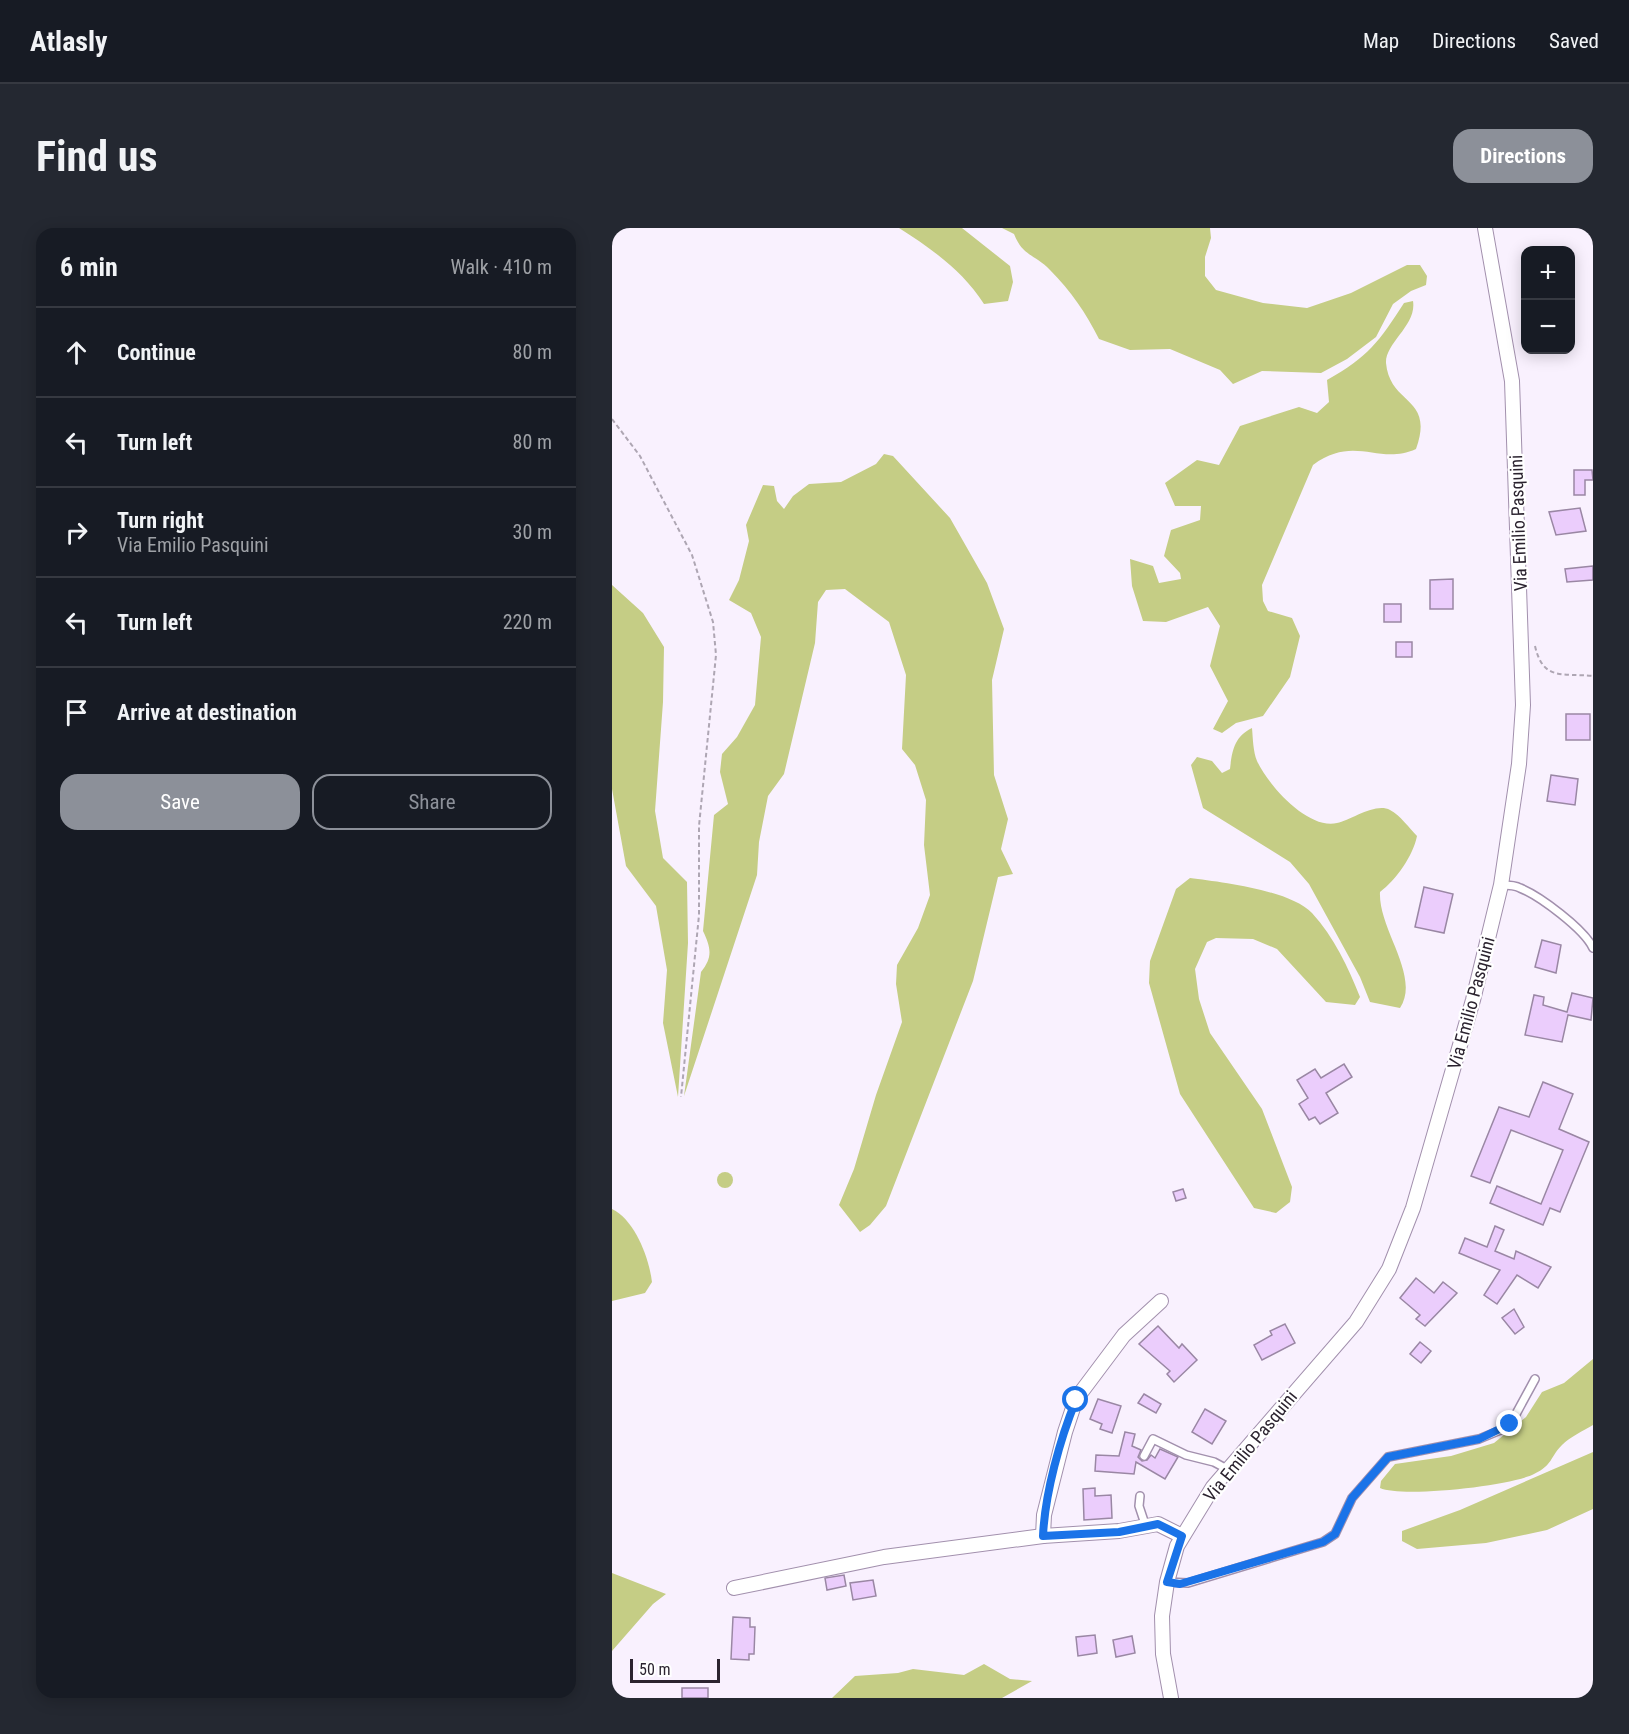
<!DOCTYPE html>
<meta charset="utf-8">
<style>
body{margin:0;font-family:"Roboto Condensed",sans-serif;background:#242831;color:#f1f3f6}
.controls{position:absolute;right:18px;top:18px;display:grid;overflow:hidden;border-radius:12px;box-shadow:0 3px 15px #0003}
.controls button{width:54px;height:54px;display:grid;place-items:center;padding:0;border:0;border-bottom:2px solid #363941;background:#171b24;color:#f1f3f6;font:30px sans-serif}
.scale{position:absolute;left:18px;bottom:15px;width:90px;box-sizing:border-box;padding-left:6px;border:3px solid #2b232f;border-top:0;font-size:16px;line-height:21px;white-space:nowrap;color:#2b232f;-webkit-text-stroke:4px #fff;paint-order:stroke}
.stop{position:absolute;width:18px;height:18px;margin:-14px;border:4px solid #1a73e8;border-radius:50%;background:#fff}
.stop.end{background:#1a73e8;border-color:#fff;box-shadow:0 2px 6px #0008}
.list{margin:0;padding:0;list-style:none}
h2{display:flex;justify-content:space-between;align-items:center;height:78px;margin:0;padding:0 24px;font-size:26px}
h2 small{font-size:20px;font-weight:400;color:#9ea1a6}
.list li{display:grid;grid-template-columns:39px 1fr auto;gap:18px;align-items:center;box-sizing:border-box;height:90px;padding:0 24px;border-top:2px solid #363941}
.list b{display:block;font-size:22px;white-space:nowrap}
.list p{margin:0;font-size:20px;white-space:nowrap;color:#9ea1a6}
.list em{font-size:20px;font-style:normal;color:#9ea1a6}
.actions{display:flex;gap:12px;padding:18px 24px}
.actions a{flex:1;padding:14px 0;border:2px solid #8c9099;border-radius:18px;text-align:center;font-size:21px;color:#8c9099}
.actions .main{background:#8c9099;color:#fff}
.icon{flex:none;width:33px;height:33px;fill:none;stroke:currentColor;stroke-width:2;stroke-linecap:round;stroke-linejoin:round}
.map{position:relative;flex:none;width:981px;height:1470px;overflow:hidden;border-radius:18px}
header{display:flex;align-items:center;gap:36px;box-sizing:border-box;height:84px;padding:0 30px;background:#171b24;border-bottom:2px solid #363941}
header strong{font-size:28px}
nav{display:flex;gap:33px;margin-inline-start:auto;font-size:21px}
.intro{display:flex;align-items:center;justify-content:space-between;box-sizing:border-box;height:144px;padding:0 36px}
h1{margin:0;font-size:42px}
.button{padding:15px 27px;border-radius:18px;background:#8c9099;color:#fff;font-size:21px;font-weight:700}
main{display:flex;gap:36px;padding:0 36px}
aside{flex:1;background:#171b24;border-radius:18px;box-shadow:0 3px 15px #0003}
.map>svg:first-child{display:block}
</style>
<header>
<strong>Atlasly</strong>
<nav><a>Map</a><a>Directions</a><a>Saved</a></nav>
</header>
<div class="intro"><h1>Find us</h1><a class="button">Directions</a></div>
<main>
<aside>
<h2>6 min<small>Walk · 410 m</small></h2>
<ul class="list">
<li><svg class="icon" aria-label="ahead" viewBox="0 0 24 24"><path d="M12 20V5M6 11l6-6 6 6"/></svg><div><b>Continue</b></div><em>80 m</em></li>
<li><svg class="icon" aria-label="left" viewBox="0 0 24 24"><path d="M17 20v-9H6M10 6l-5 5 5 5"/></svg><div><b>Turn left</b></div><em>80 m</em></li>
<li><svg class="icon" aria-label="right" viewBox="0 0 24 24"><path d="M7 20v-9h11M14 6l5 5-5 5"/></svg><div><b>Turn right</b><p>Via Emilio Pasquini</p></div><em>30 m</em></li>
<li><svg class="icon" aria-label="left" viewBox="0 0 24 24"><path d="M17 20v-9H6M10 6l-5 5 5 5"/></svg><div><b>Turn left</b></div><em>220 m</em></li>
<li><svg class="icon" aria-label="arrive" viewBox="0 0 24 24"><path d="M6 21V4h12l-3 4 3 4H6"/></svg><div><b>Arrive at destination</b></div></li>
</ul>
<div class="actions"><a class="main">Save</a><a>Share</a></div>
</aside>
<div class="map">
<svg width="981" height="1470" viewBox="0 0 981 1470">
<rect width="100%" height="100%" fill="#f9f1fe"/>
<g fill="#c5cd85">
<path d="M287,0H350L398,38L401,54L396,73L372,76C351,43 320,21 287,0Z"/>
<path d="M390,0H598L599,10L593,29V48L604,62L651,75L695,80L739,65L795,37H808L815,48L814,57L799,63L781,76L764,109L735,131L709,145L650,143L621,156L608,142L558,121L518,122L487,111C474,85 459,63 438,42C423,26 411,29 402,6Z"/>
<path d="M801,73C805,97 773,115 774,135C778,178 823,168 804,221C766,238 743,206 701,237L650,357L651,373L656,383L680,390L688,408L678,449L651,488L624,495L610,505L601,501L616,473L598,438L608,398L596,379L554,394L531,393L520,358L518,331L541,338L547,355L569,351L568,345L552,328L559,302L588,292L589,278H563L553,255L585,232L607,237L628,198L687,179L705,185L717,174L715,152C756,129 767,114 792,75Z"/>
<path d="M272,226L281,228L338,290L375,355L392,401L380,452L382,547L396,591L389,621L401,646L386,649L361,753L274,978L258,997L248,1004L227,977L242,941L264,867L290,794L284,756L285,737L306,700L318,667L312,617L314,572L303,537L290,521L294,447L277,394L233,361L214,362L206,374L203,415L172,546L156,568L147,614L145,647L72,868L89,744C101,729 99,720 91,703L102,587L116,576L108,544L110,526L125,509L143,477L149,409L139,385L117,372L127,352L137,313L134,297L151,257L162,258L165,273L172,281L181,268L197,256L229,254L264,236Z"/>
<path d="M0,357L31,385L52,419L51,474L43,583L51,630L75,654L76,715L66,869L51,795L55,742L44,678L14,638L0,561Z"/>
<path d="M640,500C641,511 641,523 645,533C656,557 696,602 725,595C739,592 764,574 778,582C788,587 797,600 805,608C801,628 784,652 768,664C766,701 809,748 788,780L758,774L748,749L697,656L678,634L591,580L579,537L585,529L600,533L610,545L618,541C620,523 622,509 640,500Z"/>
<path d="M578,650C609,654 678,662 700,685C722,709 736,739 748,769L743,777L714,774L665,721L641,711L604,710L595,714L583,741L587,771L598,805L650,881L680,959L678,974L664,985L642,980L568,866L537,755L538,733L564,661Z"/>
<circle cx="113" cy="952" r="8"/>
<path d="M0,981C23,992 37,1030 40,1054L33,1065L0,1073Z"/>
<path d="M981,1131V1197C971,1203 958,1209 950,1217C938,1229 941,1237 922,1246C899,1258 790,1270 768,1260L769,1253L783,1236L839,1228L882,1215L914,1189L930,1164L952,1155Z"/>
<path d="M981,1224V1281L935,1302L874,1315L805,1321L790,1313V1303L848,1282Z"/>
<path d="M0,1345L54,1366L41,1376L0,1423Z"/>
<path d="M372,1436L398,1451L420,1453L390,1470H220L243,1448L286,1445L301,1441L352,1447Z"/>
</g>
<g fill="#ebcdfc" stroke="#9a87a4" stroke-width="1.5">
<path d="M962,242H980L981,252H973V267H962Z"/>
<path d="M968,280L974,303L944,307L937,284Z"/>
<path d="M981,338V352L955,354L953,341Z"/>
<path d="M841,351V381H818V352Z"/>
<rect x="772" y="376" width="17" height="18"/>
<rect x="784" y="414" width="16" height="15"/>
<rect x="954" y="486" width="24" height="26"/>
<path d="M939,547L966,551L963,577L935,573Z"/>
<path d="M812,659L841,666L832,705L803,699Z"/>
<path d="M930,712L949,717L944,745L923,739Z"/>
<path d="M960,765L981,770L979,792L956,787L950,814L913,807L922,767L932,769L931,777L955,784Z"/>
<path d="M732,836L740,849L714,865L726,885L708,896L703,889L697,892L687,876L696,870L685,852L703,841L709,850Z"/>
<path d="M931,854L961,866L947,901L977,914L948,984L938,980L931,997L878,975L885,958L929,976L951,922L899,902L878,955L859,948L887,879L917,889Z"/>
<path d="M571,961L574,970L564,973L561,964Z"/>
<path d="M883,998L892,1002L883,1023L902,1031L904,1023L939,1039L926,1060L905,1047L885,1076L872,1067L888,1042L847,1025L853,1010L875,1019Z"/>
<path d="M804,1050L822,1065L831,1054L845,1065L813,1098L804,1091L808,1087L788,1070Z"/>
<path d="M902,1081L912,1099L903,1106L890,1090Z"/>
<path d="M673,1096L683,1115L650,1132L642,1117L660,1107L658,1103Z"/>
<path d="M546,1098L567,1120L570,1116L585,1132L562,1154L555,1146L558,1143L527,1116Z"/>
<path d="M808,1114L819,1123L809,1135L798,1126Z"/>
<path d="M532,1166L549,1176L544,1185L526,1175Z"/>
<path d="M486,1171L509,1178L500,1205L488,1201L490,1196L478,1191Z"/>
<path d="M593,1181L614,1193L600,1216L580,1204Z"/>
<path d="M513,1204L523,1206L520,1218L529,1222L526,1229L530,1233L535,1232L539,1227L543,1230L548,1221L566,1229L553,1251L524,1234L522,1246L483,1243L484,1227L507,1228Z"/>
<path d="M483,1260V1268L499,1267L500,1290L472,1292L471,1261Z"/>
<path d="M232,1347L234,1358L215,1362L213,1350Z"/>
<path d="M261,1352L264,1368L241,1372L238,1355Z"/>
<path d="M121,1389L138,1390V1399H143L142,1426H137V1432L119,1431Z"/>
<path d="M483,1407L485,1425L466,1428L464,1409Z"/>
<path d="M520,1408L523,1425L504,1429L501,1412Z"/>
<rect x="70" y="1460" width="26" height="10"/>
</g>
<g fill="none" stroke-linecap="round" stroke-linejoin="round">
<g stroke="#a290ad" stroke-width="10">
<g id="service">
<path d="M889,657C895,657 903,657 908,660C928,668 972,701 981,720"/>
<path d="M532,1228L541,1211L574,1227L602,1234L615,1241"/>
<path d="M528,1268L527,1278L533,1296"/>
<path d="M555,1354L576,1355L711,1314L723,1306L740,1270L776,1229L867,1211L891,1201L904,1186L923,1151"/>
</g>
</g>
<g stroke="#a290ad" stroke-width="16">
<g id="minor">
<path d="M431,1308L432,1287L453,1204L464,1171L512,1107L549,1073"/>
<path d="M122,1360L272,1329L431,1308L507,1303L546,1296L570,1308"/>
<path d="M559,1470L551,1426L550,1388L555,1354L565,1318L601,1259L744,1094L777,1041L801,980L861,772L889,657L907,536L911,477L900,153L873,0"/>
</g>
</g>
<g stroke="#aea6b3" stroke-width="2" stroke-dasharray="4.5 3" stroke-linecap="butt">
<path d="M0,191L28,228L80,327L101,394L104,427L87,598V687L69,869"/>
<path d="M923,418C931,453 950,445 981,448"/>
</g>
<use href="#service" stroke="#fff" stroke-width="7"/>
<use href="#minor" stroke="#fff" stroke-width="14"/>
</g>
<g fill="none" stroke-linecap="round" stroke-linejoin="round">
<path stroke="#1a73e8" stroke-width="8" d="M464,1172C448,1211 433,1265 431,1308L507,1304L546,1296L570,1308L555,1354L568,1356L711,1314L723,1306L740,1270L776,1229L867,1211L898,1196"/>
</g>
<g text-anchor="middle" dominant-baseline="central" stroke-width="4.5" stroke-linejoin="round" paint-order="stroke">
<g font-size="18" fill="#2b232f" stroke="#fff">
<text transform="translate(906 295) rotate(-92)">Via Emilio Pasquini</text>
<text transform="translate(859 775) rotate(-75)">Via Emilio Pasquini</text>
<text transform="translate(638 1218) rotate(-51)">Via Emilio Pasquini</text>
</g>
</g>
</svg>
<div class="controls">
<button>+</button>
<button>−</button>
</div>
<div class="scale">50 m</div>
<div class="stop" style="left:464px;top:1172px"></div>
<div class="stop end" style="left:898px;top:1196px"></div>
</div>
</main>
